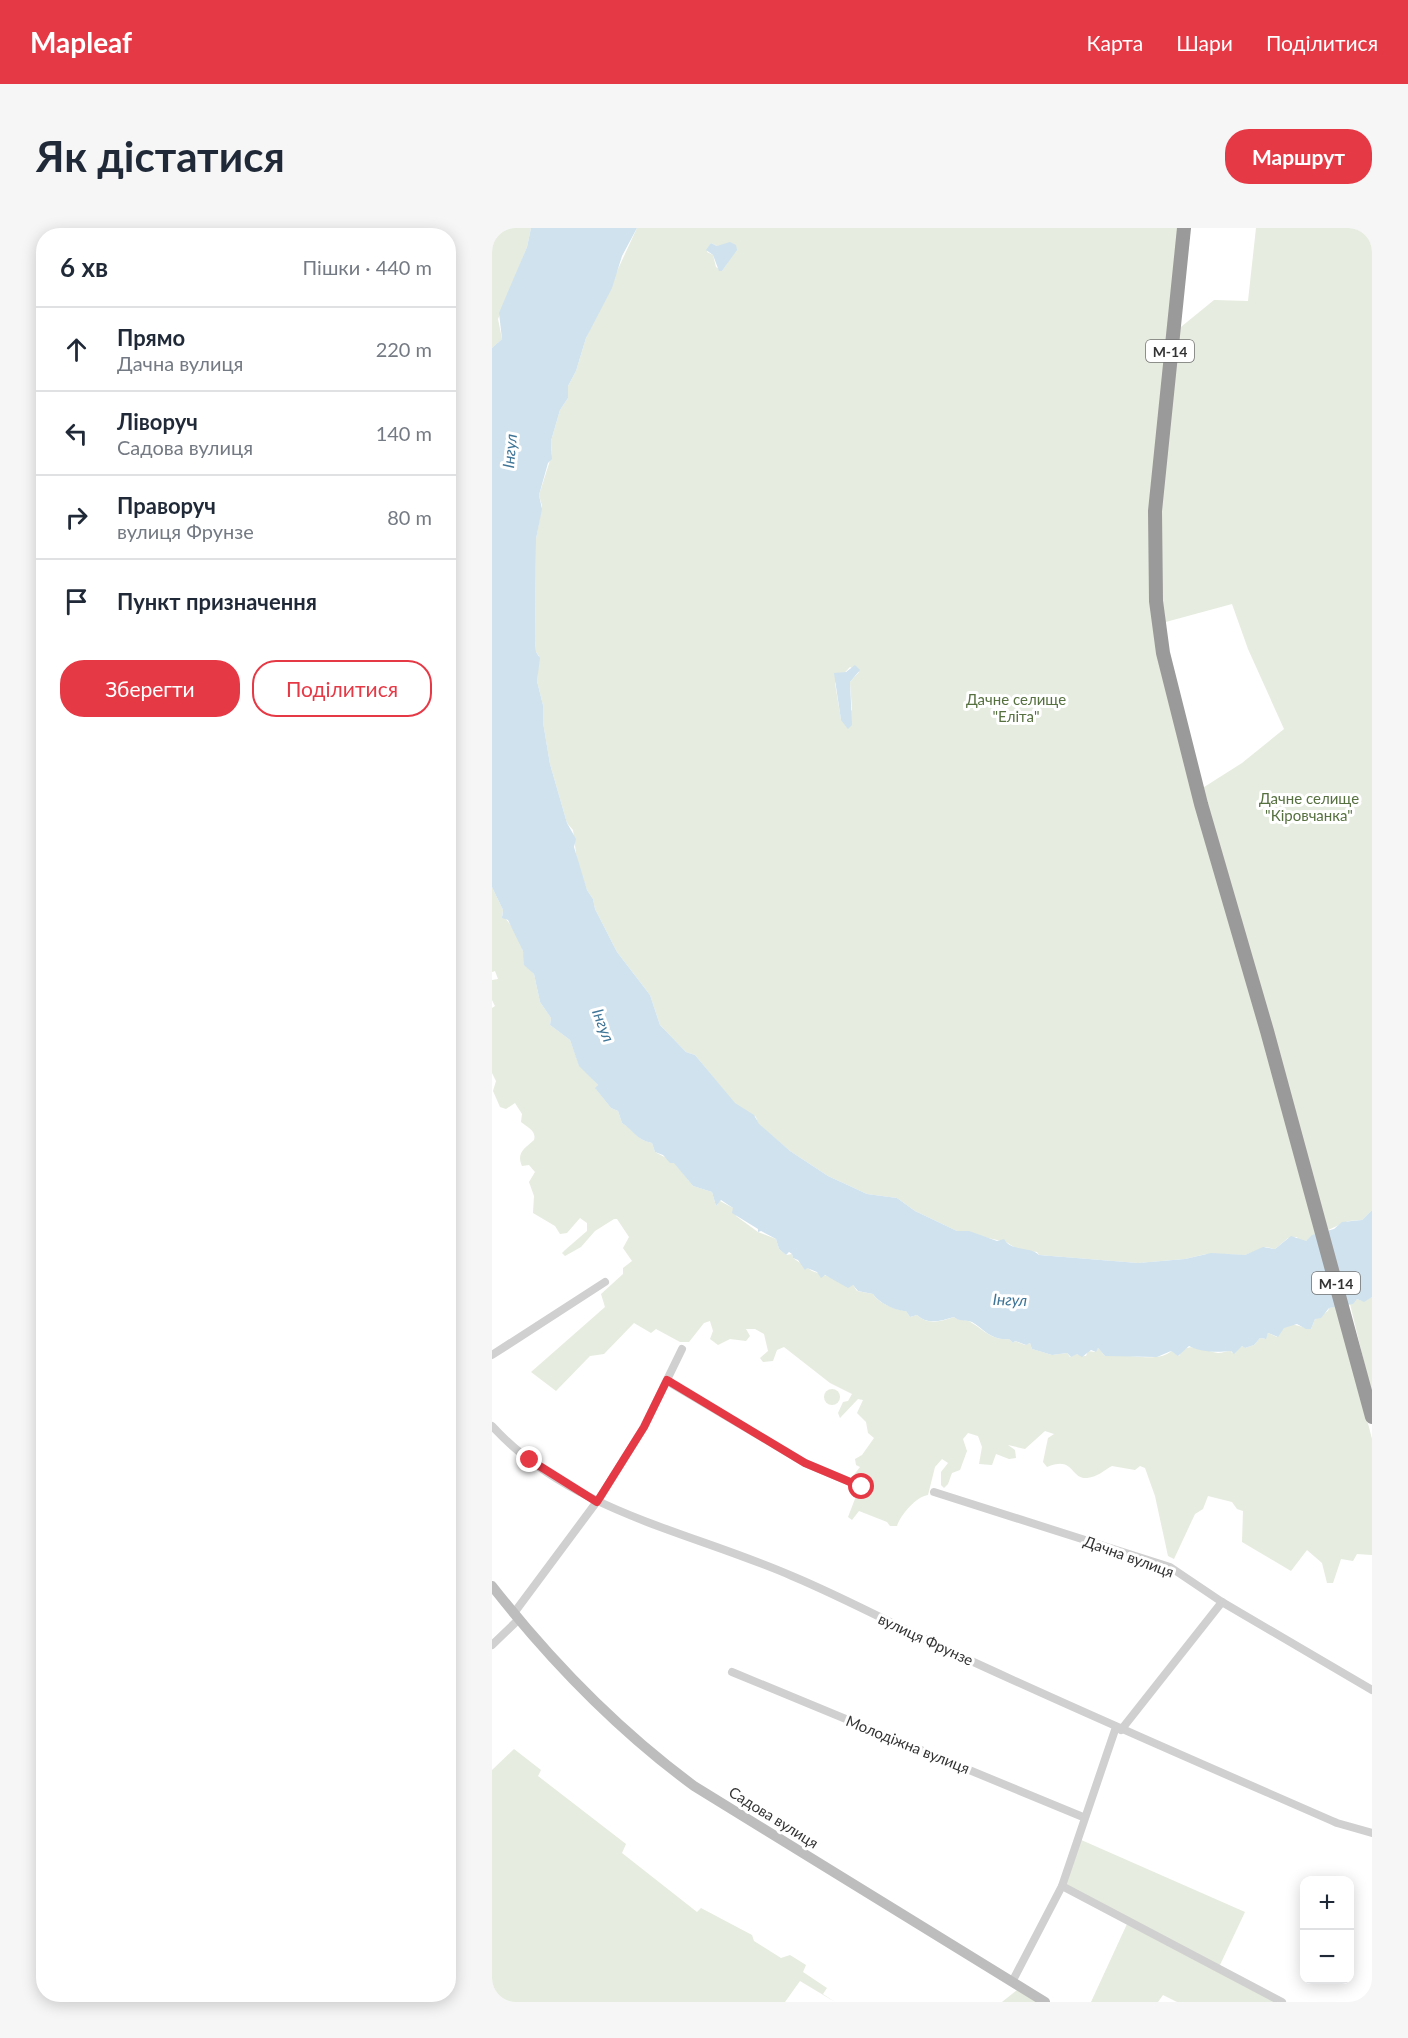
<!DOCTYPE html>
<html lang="uk">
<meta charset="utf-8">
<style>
body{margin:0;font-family:Lato,sans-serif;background:#f6f6f7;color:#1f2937}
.controls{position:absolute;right:18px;bottom:18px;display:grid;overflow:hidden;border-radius:12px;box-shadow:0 3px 15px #0003}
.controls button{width:54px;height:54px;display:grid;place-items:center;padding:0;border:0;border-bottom:2px solid #e0e1e3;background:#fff;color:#1f2937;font:30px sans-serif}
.stop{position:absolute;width:18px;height:18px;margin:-14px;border:4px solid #e63946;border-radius:50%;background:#fff}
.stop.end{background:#e63946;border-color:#fff;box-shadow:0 2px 6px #0008}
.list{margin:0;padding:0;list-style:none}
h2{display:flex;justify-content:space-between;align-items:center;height:78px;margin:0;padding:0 24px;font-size:26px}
h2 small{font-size:20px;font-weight:400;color:#747a83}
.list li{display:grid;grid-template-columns:39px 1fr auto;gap:18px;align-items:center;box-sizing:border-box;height:84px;padding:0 24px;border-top:2px solid #e0e1e3}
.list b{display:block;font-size:22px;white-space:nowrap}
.list p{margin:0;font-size:20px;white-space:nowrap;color:#747a83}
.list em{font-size:20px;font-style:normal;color:#747a83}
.actions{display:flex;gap:12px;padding:18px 24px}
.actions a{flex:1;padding:14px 0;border:2px solid #e63946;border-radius:24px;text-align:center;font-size:21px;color:#e63946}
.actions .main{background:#e63946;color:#fff}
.icon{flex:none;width:33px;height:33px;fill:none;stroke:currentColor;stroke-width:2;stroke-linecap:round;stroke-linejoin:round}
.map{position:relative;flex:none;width:880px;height:1774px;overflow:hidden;border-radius:24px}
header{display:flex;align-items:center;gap:36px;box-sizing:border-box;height:84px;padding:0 30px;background:#e63946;color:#fff}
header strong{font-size:28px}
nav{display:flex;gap:33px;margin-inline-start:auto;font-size:21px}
.intro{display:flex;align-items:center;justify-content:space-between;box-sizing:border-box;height:144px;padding:0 36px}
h1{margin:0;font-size:42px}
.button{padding:15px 27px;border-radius:24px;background:#e63946;color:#fff;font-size:21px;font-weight:700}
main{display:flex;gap:36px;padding:0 36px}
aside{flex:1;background:#fff;border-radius:24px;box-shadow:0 3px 15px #0003}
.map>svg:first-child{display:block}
</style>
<header>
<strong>Mapleaf</strong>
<nav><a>Карта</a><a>Шари</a><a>Поділитися</a></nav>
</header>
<div class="intro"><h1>Як дістатися</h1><a class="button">Маршрут</a></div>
<main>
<aside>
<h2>6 хв<small>Пішки · 440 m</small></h2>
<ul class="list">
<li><svg class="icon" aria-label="ahead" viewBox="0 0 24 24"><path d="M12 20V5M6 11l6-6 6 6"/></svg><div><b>Прямо</b><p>Дачна вулиця</p></div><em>220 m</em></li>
<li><svg class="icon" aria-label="left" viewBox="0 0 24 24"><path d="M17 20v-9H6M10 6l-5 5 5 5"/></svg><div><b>Ліворуч</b><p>Садова вулиця</p></div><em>140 m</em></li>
<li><svg class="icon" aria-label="right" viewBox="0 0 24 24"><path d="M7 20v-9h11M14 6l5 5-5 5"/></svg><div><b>Праворуч</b><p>вулиця Фрунзе</p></div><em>80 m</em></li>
<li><svg class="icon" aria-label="arrive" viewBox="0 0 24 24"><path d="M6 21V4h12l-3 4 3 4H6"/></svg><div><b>Пункт призначення</b></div></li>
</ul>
<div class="actions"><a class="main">Зберегти</a><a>Поділитися</a></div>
</aside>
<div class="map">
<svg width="880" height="1774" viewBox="0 0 880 1774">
<rect width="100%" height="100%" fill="#fff"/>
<g fill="#e6ecdf" fill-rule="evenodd">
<path d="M0,0H39L35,19L6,91L10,111L0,120Z"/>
<path d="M145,0H688L661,372L826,1005L814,1013H807L805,1009L796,1010L783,1021L774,1019L753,1027L714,1026L693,1031L646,1035L547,1027L545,1024L527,1022L514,1014L465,1003L423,983L405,970L375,966L336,948L298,923L266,896L264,889L243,876L203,827L194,824L168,797L158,767L125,724L103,681L101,671L95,662L85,633L81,602L75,595L58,536L51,494V477L45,453L47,428L44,424L43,412L44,311L50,278L47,267L60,226L59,213L68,182L76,170V158L84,143L94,110ZM219,15L225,18L244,17V22L230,43L224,39L221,27L215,24ZM358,439L367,444L358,454L360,482L349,492L343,455Z"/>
<path d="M764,0H880V982L870,992L856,993L836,1002L709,561L750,535L792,501L756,421L740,376L670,395L665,328L684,103L722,72L756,73Z"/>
<path d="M0,659L11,682L10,688C20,694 35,724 32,735L42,746L48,774L59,790L58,797L78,812L87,837L106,857L104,861L119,880L126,883L130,895C143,903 145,912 160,915L163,924L182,934L201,958L220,964L224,978L228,973L241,980L244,988L266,1004L284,1011L287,1021L294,1027L300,1026L301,1030L320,1043L361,1057L365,1063L381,1066C386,1075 403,1082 414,1083L418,1089L425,1087C437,1098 449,1093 462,1089C467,1094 474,1090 480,1095C492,1102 500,1113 517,1111L521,1115L523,1113L533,1117L538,1115L540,1121L560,1127L575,1125L578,1129L584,1126L594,1128L596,1123L603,1124L606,1120L613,1128C631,1124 667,1136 679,1123L687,1128C694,1111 714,1124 726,1125C730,1125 734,1123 739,1123L740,1125L750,1118L753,1120L762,1117L768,1110L773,1111L776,1105L785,1109C796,1089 805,1099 819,1101L823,1091L836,1083L837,1080L846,1078L880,1211V1327L865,1326L861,1333L849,1331L841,1355H835L830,1335L815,1322L799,1343L750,1314L751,1283L745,1281L740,1274L716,1268L711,1281L703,1286L682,1331L676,1328L663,1268L653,1240L648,1238L643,1242L620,1238C612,1242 606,1249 595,1250C578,1251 582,1227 555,1239L551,1234L556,1210L562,1206L553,1203L533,1221L516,1217L523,1222L524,1230L517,1231L504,1226L500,1237L487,1236L490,1219L486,1208L476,1205L471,1211L475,1223L468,1242L460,1245L456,1256L452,1260L449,1257V1244L456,1235L450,1231L443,1239L436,1267C425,1268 409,1286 405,1298H398L395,1294L367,1283L360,1292L356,1289L366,1263L354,1257L368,1239L364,1237L363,1231L370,1227L382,1210L376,1205L374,1194L365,1185L371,1172L366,1171L348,1190L346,1185L351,1174L356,1173L360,1166L338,1155L292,1119L285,1122L281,1133L271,1134L268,1130L276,1123L272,1106L263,1101H254L258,1108L254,1113L238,1111L226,1117L218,1111L221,1103L218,1093L212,1095L197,1114H188L164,1101L159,1105L142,1095L112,1126L98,1128L64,1163L39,1144L113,1079L109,1066L131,1046V1040L140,1033L131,1020L137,1009L125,991H122L103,1003L89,1019L73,1028L70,1025L73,1022L95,1003V995L88,990L75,1005L68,1006L63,998L41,985L42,968L37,954L43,944L37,937L30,938C24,925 33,920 42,912C45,903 35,899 29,894L30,886L23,875L14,881L8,879L1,863L4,853L0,845V780L3,778L0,772V752L6,751L3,743L0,744Z"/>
<path d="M880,1069V1167L858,1076L865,1071L870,1073Z"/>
<circle cx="340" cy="1169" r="8"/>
<path d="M22,1521L49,1542L46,1548L134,1616L130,1625L205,1684L209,1680L260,1707L262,1713L289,1730L298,1727L314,1737L311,1744L335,1760L331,1766L343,1774L308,1753L293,1774H0V1542Z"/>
<path d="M587,1611L753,1684L727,1739L572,1657Z"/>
<path d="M635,1696L783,1774H685L671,1767L666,1774H599Z"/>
<path d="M525,1762L548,1774H510Z"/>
</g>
<g fill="#cfe2ee">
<path d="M39,0H145L130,28L120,60L94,110L84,143L76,158V170L68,182L59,213L60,231L56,235L47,267L50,281L44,311L43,412L44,424L48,430L45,453L51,477V494L58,536L75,595L84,611L82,619L95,662L101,671L103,681L125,724L158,767L168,797L194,824L203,827L243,875L262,887L267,896L298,923L336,948L375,966L405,970L423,983L465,1003H477L505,1013L512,1011C519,1024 539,1018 547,1027L646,1035L693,1031L719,1025L753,1027L771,1019L783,1021L799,1008L814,1013L820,1007L842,1001L850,994L870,992L880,982V1069L872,1074L865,1071L861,1076L837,1080L829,1090L823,1091L819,1101H814L805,1096L792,1100L786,1109L776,1105L774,1111L768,1110L762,1117L753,1120L750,1118L742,1126L739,1123C727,1124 710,1125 697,1118L686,1128L679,1123L665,1129L613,1128L606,1120L604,1124L599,1122L590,1129L585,1126L579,1129L575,1125L560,1127L540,1121L538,1115L534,1117L523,1113L521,1115L517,1111C500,1113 493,1102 480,1094C473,1091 467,1094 462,1089C448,1093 436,1097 425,1087L418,1089L414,1083C403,1083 386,1074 381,1066L366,1063L361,1057L356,1060L333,1047L329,1050L325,1044L315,1040L313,1042L306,1032L301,1030L300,1026L297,1024L294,1027L287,1021L284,1011L269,1003L266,1004V1001L240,985L241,980L229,972L224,978L220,964L201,958L182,935H178L171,927L163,924L160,915C146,913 141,902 130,895L126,883L119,880L103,860L106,857L87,838L78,812L58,797L59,790L48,774L42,746L32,737L31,723L16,692L10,690L11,682L0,659V120L10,111L7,85L35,19Z"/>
<path d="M238,14L244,17L245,22L230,43H227L221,27L214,22L219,15L225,18Z"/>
<path d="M363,437L368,442L358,454L360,497L356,501L349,492L342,445L354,444Z"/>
</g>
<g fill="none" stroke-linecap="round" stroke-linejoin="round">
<g stroke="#d0d0d0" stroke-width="8">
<path d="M0,1127L113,1054"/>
<path d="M175,1153L313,1235L370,1259"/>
<path d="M0,1198C79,1284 197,1303 300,1348C355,1371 408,1400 462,1425C589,1484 717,1539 845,1595L880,1605"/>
<path d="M442,1264L678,1339L730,1374L880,1462"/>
<path d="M22,1385L109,1268L152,1199L190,1121"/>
<path d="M0,1417L26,1392"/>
<path d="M240,1444L591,1589"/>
<path d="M629,1502L730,1374"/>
<path d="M570,1658L790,1774"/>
<path d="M520,1754L570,1658L624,1499"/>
</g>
<path stroke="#bdbdbd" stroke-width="10" d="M0,1358C58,1432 126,1502 202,1558L553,1774"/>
<path stroke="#9a9a9a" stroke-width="14" d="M692,0L663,283L664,373L671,425L709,576L775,803L880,1189"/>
</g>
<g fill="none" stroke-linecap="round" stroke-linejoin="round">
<path stroke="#e63946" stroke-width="8" d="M38,1232L105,1274L152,1199L175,1152L313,1235L370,1259"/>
</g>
<g text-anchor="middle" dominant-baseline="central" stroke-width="6" stroke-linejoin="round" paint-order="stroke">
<g fill="#fff" stroke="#707070" stroke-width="1.5">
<rect x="654" y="112" width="48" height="22" rx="4.5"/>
<rect x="820" y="1044" width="48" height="22" rx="4.5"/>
</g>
<g font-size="14" font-weight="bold" fill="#333">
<text x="678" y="123">М-14</text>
<text x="844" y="1055">М-14</text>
</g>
<g font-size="15" fill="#56703f" stroke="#fff">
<text x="524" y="471">Дачне селище<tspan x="524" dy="17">"Еліта"</tspan></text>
<text x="817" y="570">Дачне селище<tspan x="817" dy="17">"Кіровчанка"</tspan></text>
</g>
<g font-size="15" fill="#333" stroke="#fff">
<text transform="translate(637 1328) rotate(20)">Дачна вулиця</text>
<text transform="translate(434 1411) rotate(25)">вулиця Фрунзе</text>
<text transform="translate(416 1516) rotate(22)">Молодіжна вулиця</text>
<text transform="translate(282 1589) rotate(32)">Садова вулиця</text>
</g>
<g font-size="16" font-style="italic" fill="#3f7597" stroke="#fff">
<text transform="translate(17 223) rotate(-85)">Інгул</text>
<text transform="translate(112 797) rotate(69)">Інгул</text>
<text transform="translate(518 1071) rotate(2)">Інгул</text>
</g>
</g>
</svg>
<div class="controls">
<button>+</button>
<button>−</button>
</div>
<div class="stop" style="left:370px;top:1259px"></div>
<div class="stop end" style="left:38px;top:1232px"></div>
</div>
</main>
